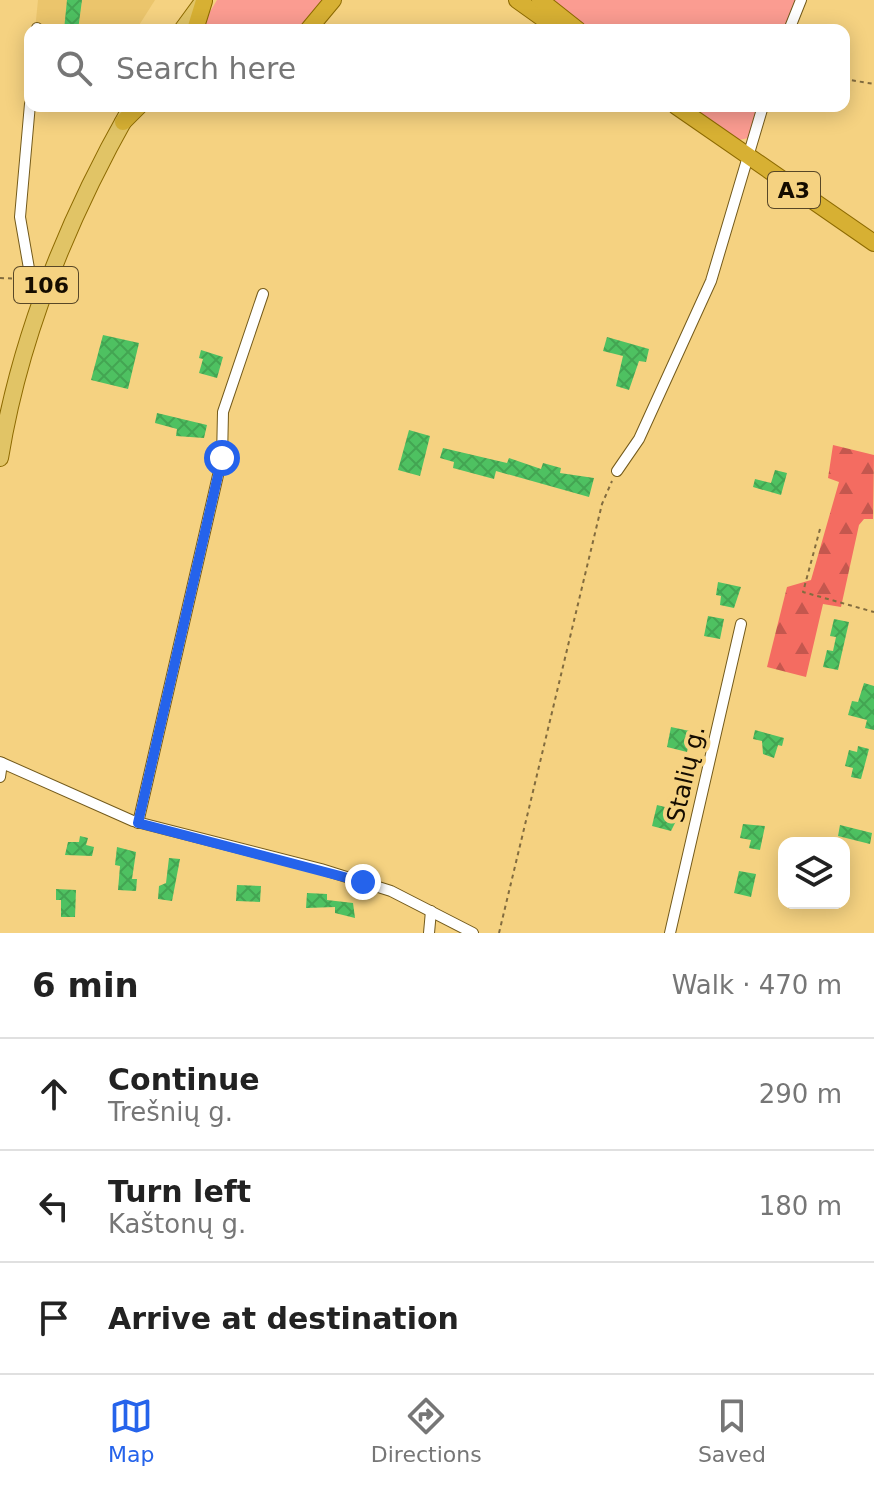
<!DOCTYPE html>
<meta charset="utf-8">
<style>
body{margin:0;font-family:"DejaVu Sans",sans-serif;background:#f6f6f6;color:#222}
.controls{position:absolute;right:24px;bottom:24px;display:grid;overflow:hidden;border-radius:16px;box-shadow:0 4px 20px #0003}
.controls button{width:72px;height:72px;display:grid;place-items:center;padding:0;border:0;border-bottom:2px solid #e0e0e0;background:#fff;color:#222;font:40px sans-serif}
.stop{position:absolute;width:24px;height:24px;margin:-18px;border:6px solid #2563eb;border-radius:50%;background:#fff}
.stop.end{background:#2563eb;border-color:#fff;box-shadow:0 2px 8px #0008}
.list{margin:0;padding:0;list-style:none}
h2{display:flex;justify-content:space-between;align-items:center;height:104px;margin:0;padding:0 32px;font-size:34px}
h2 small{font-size:26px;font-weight:400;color:#767676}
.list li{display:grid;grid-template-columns:52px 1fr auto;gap:24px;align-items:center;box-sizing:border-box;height:112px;padding:0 32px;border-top:2px solid #e0e0e0}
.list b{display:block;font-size:30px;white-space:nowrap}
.list p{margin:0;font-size:26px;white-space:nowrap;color:#767676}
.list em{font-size:26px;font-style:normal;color:#767676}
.icon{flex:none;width:44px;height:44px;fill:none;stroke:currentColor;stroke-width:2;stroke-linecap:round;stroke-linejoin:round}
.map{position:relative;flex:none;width:874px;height:933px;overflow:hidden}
.search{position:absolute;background:#fff;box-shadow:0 4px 20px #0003;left:24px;right:24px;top:24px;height:88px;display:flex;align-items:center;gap:20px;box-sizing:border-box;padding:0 28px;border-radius:16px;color:#767676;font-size:30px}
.sheet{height:440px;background:#fff}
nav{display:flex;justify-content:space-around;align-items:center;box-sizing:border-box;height:112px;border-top:2px solid #e0e0e0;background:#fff;font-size:22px;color:#767676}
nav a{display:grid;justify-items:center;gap:4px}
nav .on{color:#2563eb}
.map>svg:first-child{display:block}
</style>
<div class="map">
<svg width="874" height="933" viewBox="0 0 874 933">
<defs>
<pattern id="forest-firs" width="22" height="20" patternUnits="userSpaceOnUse" patternTransform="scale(2)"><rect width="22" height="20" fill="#f46c61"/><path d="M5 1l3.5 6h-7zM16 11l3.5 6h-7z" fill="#c4574e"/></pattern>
<pattern id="building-cross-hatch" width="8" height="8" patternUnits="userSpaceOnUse" patternTransform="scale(2)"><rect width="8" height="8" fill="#4ec161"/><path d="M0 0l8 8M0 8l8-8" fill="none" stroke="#43a552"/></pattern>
</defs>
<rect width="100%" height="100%" fill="#f5d281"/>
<path fill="#ebc56c" d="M38,0H155L136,30H35Z"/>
<g fill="#fb9c91">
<path d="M217,0H324L299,30H199Z"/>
<path d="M553,0H797L785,30H591Z"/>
<path d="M690,106H759L748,138L735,141Z"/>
</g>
<path fill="url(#forest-firs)" d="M833,445L874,455L873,519H864L859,525L841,607L823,604L806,677L767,667L787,587L811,580L839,482L828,478Z"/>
<g fill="url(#building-cross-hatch)">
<path d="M67,0H82L78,30H64Z"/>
<path d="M103,335L139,343L128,389L91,380Z"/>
<path d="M607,337L649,349L646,362L639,361L629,390L616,386L623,356L603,351Z"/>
<path d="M201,350L223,357L217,378L199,373L203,359L199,358Z"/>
<path d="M157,413L207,425L204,438L176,436L177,429L155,423Z"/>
<path d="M409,430L430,436L420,476L398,470Z"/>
<path d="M443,448L507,463L509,458L541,469L543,463L561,468L560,473L594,478L589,497L496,471L494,479L453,468L454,462L440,458Z"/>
<path d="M775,470L787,473L781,495L753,487L755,479L771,483Z"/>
<path d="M718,582L741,587L734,608L720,605L721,596L716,595Z"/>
<path d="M708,616L724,619L720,639L704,636Z"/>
<path d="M834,619L849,622L838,670L823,667L827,650L833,651L836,637L830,636Z"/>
<path d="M864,683L874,686V730L865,728L867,720L848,715L852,701L858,702Z"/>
<path d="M671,727L699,733L696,745L689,743L687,752L667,747Z"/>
<path d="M755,730L784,738L782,746L778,745L774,758L763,754L762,741L753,739Z"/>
<path d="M858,746L869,749L861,779L851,777L853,768L845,766L849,750L857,752Z"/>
<path d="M657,805L681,811L671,831L652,826Z"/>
<path d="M743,824L765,826L760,850L749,848L751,840L740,838Z"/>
<path d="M840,825L872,833L870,844L838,836Z"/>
<path d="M80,836L88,838L86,845L94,847L92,856L65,855L68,842H79Z"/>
<path d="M117,847L136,852L132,879H137L136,891L118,890L120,866L115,865Z"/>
<path d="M169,858L180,859L172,901L158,899L159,886L166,883Z"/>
<path d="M739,871L756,874L751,897L734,893Z"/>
<path d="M237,885L261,886L260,902L236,901Z"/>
<path d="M56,889L76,890L75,917H61V900H56Z"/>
<path d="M307,893L327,894V900L353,903L355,918L335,913V907L306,908Z"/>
</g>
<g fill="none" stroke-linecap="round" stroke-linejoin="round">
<g stroke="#735a1b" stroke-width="12">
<g id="minor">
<path d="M37,30V28"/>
<path d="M789,30L801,0"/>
<path d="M30,104L20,217L31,280L45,288"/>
<path d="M617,471L639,439L711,281L763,106"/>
<path d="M0,762L133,821L321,869L391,891L473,933"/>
<path d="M0,777L2,763"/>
<path d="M138,823L222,458L223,412L263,294"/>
<path d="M429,933L431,911"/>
<path d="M670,933L741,624"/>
</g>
</g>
<g stroke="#8d6a00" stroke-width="18">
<g id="primary">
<path d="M182,30L201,4"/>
<path d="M0,458C20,335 68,219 129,111"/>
</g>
</g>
<g stroke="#8d6a00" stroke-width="18">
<g id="trunk">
<path d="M517,0L559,30"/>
<path d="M540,0L578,30"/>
<path d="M195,30L204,1"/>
<path d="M308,30L333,0"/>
<path d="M676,106L874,243"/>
<path d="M123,122L139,106"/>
</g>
</g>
<g stroke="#826c3f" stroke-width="2" stroke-dasharray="4 4" stroke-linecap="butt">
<path d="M844,79L874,84"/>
<path d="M0,278L22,279"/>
<path d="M820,529L803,592L874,612"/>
<path d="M499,933L602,504L612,481"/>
</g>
<use href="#minor" stroke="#fff" stroke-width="10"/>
<use href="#primary" stroke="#e1c466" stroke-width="16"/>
<use href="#trunk" stroke="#d7b033" stroke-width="16"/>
</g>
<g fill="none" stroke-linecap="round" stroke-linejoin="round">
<path stroke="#2563eb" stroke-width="10" d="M222,458L138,823L363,882"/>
</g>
<g text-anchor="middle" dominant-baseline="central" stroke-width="8" stroke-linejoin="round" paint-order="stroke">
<g fill="#f5d281" stroke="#584727" stroke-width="2">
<rect x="768" y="172" width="52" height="36" rx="6"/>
<rect x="14" y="267" width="64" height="36" rx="6"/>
</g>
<g font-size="22" font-weight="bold" fill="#150c00">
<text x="794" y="190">A3</text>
<text x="46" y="285">106</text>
</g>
<g font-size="24" fill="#150c00" stroke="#f5d281">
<text transform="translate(686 774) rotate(-77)">Stalių g.</text>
</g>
</g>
</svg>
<div class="controls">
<button><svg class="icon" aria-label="layers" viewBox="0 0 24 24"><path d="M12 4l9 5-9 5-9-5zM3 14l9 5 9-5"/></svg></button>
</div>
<div class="stop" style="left:222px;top:458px"></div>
<div class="stop end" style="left:363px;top:882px"></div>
<div class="search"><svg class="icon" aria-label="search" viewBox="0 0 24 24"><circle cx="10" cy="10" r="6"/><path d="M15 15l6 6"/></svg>Search here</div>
</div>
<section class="sheet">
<h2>6 min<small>Walk · 470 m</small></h2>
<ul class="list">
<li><svg class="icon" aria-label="ahead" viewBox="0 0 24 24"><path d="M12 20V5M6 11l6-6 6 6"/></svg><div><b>Continue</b><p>Trešnių g.</p></div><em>290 m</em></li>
<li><svg class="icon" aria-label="left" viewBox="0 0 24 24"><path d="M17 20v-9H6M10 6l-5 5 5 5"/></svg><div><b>Turn left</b><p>Kaštonų g.</p></div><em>180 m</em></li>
<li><svg class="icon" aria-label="arrive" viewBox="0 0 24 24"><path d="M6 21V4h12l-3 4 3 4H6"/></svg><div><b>Arrive at destination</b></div></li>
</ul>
</section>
<nav>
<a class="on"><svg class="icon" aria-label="map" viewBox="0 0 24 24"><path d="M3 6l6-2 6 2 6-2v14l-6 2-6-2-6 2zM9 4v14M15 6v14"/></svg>Map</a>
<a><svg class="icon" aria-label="directions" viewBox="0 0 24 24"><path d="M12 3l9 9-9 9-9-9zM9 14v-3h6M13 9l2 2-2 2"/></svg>Directions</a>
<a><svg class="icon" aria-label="saved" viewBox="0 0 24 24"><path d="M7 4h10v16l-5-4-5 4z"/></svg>Saved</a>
</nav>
